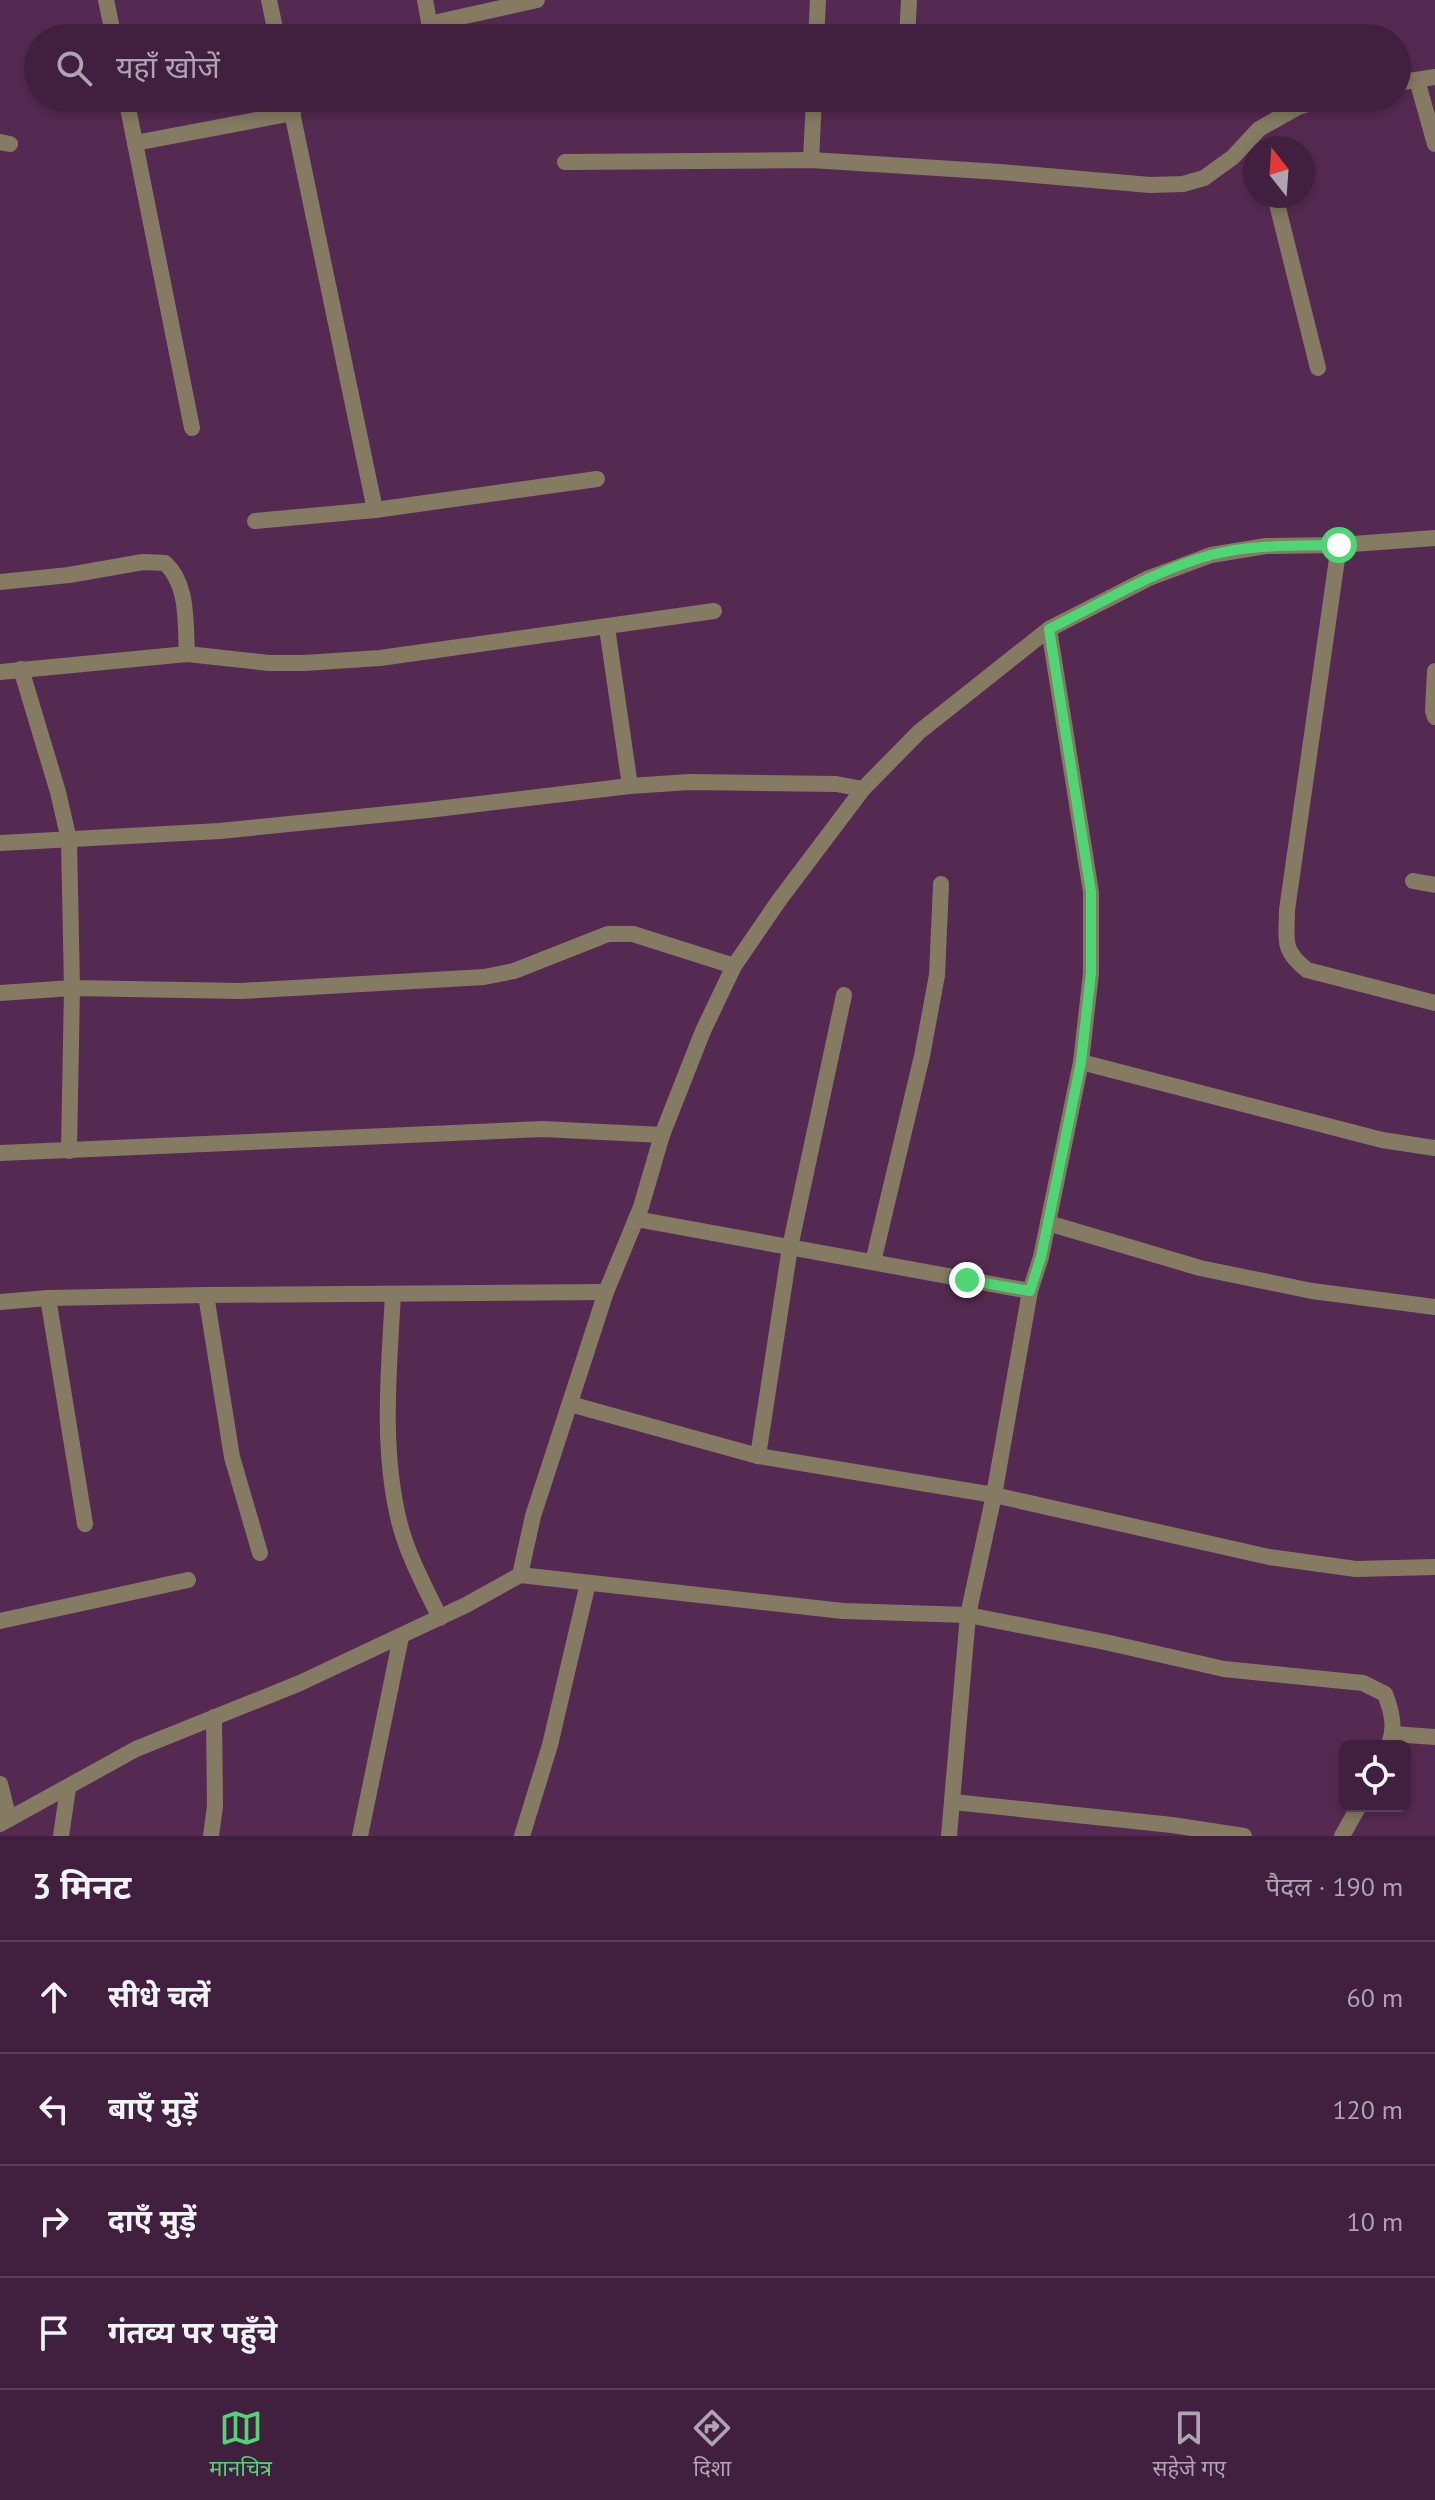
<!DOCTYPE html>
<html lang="hi">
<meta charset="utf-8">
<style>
body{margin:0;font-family:"PT Sans","Noto Sans Devanagari",sans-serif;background:#472845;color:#f1f3f6}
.controls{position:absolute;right:24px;bottom:24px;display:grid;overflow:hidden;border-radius:12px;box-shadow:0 4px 12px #0003}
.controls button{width:72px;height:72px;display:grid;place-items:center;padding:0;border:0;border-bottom:2px solid #593e58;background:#40203e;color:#f1f3f6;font:40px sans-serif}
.compass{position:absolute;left:1243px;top:136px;width:72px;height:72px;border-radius:50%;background:#40203e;box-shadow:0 4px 12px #0003;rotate:343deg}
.stop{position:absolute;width:24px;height:24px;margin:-18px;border:6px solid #4ed675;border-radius:50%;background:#fff}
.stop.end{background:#4ed675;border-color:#fff;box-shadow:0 2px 8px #0008}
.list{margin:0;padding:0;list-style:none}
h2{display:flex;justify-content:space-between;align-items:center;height:104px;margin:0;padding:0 32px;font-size:34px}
h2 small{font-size:26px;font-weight:400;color:#aea3b0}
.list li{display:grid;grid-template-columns:52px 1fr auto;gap:24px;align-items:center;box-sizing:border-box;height:112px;padding:0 32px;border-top:2px solid #593e58}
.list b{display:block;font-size:30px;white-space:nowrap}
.list em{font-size:26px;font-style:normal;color:#aea3b0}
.icon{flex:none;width:44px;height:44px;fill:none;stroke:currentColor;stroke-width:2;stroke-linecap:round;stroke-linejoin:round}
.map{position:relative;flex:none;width:1435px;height:1836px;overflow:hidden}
.search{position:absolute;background:#40203e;box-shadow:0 4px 12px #0003;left:24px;right:24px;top:24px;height:88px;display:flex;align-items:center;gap:20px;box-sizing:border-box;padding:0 28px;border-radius:44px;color:#aea3b0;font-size:30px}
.sheet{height:552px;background:#40203e}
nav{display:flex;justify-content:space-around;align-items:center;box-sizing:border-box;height:112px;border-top:2px solid #593e58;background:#40203e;font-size:22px;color:#aea3b0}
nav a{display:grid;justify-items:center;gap:4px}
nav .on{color:#4ed675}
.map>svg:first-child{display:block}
</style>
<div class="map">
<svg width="1435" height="1836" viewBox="0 0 1435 1836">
<rect width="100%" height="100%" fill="#552a52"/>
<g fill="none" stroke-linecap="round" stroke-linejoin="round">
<g stroke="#857b62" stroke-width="16">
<path d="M106,0L114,38"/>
<path d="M269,0L277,38"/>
<path d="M425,0L432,38"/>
<path d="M429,24L537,0"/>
<path d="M816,38L818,0"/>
<path d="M907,38L909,0"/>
<path d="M1417,80L1435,144"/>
<path d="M1397,83L1435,77"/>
<path d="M126,98L192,428"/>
<path d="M289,98L375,510"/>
<path d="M0,142L10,144"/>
<path d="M135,143L293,113"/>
<path d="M811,160L814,98"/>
<path d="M565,162L811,160L1000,172L1150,185L1183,184L1204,178L1233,157L1259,129L1298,107L1327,98"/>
<path d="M1275,196L1318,368"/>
<path d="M255,521L375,510L597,479"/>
<path d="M1339,545L1287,910C1287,941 1281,949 1307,970L1435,1003"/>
<path d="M0,582L69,575L143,562L165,563C189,585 185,623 187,654"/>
<path d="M607,628L630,786"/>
<path d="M21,669L58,792L69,840L72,988L69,1151"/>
<path d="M1435,671L1433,711L1435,717"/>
<path d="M0,672L187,654L269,663H304L380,658L714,611"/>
<path d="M0,843L220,831L428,810L630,786L689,782L836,784L863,789"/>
<path d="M1413,881L1435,885"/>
<path d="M0,993L72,988L241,991L484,977L514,971L608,934H633L734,966"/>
<path d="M1081,1062L1382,1140L1435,1148"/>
<path d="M0,1153L543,1129L662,1135"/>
<path d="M636,1219L1030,1291"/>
<path d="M1048,1223L1200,1268L1312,1291L1435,1307"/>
<path d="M873,1262L922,1056L937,975L941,884"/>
<path d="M393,1294C389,1370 381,1447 399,1521C407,1554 425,1587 440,1618"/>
<path d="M206,1295L232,1457L260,1553"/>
<path d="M48,1298L85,1524"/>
<path d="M0,1302L48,1298L206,1295L606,1292"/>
<path d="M570,1404L758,1456L994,1495L1269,1557L1356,1569L1435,1567"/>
<path d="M758,1456L790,1247L844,995"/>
<path d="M520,1575L843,1611L968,1615L1105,1642L1224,1669L1363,1683L1385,1694C1392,1712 1396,1728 1388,1746"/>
<path d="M0,1621L188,1580"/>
<path d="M1393,1734L1435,1737"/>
<path d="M0,1784L9,1819"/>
<path d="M953,1802L1172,1825L1244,1836"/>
<path d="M0,1824L136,1749L300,1683L466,1605L520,1575L533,1516L606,1292L641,1207L662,1135L703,1031L734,966L780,899L863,789L919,732L1049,629L1149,578L1211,555L1266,546L1339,545L1435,538"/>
<path d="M61,1836L68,1788"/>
<path d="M211,1836L215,1806L214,1717"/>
<path d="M360,1836L401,1637"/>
<path d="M522,1836L550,1745L588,1583"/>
<path d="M949,1836L968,1615L994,1495L1030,1291L1041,1257L1081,1062L1091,973V892L1049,629"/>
<path d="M1342,1836L1359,1806"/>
</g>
</g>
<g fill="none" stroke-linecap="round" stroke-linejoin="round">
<path stroke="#4ed675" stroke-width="10" d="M967,1280L1030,1291L1041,1257L1081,1062L1091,973V892L1049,629C1102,603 1153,571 1211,555C1252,544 1296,546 1339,545"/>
</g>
</svg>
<div class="controls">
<button><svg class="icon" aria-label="locate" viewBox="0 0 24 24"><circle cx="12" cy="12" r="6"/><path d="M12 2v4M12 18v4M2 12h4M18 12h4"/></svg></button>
</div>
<svg class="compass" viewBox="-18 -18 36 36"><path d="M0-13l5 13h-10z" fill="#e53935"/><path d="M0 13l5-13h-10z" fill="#aea3b0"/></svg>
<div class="stop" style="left:1339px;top:545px"></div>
<div class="stop end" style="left:967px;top:1280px"></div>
<div class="search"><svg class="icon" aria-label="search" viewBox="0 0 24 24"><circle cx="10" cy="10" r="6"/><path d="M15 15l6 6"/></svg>यहाँ खोजें</div>
</div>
<section class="sheet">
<h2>3 मिनट<small>पैदल · 190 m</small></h2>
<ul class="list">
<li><svg class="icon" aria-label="ahead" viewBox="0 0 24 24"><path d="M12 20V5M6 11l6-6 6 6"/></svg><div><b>सीधे चलें</b></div><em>60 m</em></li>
<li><svg class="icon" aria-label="left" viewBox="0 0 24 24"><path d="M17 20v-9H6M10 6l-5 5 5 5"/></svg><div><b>बाएँ मुड़ें</b></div><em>120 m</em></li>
<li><svg class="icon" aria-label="right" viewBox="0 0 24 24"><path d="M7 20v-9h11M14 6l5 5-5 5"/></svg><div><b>दाएँ मुड़ें</b></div><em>10 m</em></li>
<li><svg class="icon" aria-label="arrive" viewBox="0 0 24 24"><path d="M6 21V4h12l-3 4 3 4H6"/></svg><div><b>गंतव्य पर पहुँचे</b></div></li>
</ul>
</section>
<nav>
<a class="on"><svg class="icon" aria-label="map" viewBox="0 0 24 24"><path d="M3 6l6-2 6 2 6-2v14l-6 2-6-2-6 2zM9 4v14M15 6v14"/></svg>मानचित्र</a>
<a><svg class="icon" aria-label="directions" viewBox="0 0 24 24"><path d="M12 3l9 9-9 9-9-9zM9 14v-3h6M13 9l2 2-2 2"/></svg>दिशा</a>
<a><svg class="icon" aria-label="saved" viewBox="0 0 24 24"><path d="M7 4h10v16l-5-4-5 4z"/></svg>सहेजे गए</a>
</nav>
